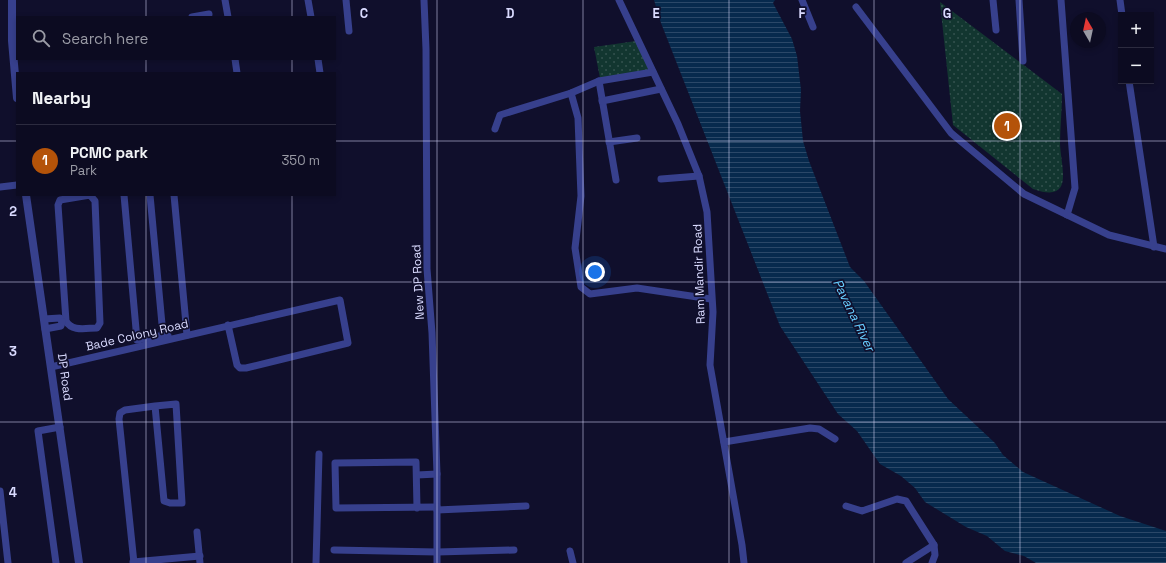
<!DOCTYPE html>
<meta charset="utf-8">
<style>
body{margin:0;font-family:"Space Grotesk",sans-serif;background:#1a192e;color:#f1f3f6}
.controls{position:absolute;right:12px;top:12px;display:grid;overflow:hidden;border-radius:0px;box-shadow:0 2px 6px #0003}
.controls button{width:36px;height:36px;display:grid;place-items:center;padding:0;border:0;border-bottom:1px solid #2c2b3f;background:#0c0b21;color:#f1f3f6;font:20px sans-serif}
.compass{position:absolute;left:1070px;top:12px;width:36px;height:36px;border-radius:50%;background:#0c0b21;box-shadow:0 2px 6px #0003;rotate:351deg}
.you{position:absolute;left:595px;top:272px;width:14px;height:14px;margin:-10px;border:3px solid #fff;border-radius:50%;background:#1a73e8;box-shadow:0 0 0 6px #1a73e833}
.badge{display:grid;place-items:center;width:26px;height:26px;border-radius:50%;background:#b45309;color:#fff;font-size:13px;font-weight:700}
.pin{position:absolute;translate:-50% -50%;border:2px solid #fff;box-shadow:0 1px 4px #0006}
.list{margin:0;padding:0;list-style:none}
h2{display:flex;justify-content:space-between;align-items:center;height:52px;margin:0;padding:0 16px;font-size:17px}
h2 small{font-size:13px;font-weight:400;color:#9a9ba5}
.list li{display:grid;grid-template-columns:26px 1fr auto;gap:12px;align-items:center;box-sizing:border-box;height:72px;padding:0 16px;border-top:1px solid #2c2b3f}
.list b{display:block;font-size:15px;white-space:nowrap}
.list p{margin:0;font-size:13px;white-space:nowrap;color:#9a9ba5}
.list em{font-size:13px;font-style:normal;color:#9a9ba5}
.icon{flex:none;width:22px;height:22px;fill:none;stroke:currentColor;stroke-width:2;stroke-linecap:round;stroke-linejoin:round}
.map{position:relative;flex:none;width:1166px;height:563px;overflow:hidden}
.search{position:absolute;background:#0c0b21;box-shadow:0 2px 6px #0003;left:16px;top:16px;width:320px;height:44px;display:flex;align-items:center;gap:10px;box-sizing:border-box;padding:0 14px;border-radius:0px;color:#9a9ba5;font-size:15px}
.panel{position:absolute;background:#0c0b21;box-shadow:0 2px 6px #0003;left:16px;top:72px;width:320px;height:124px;border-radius:0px}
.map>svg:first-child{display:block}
</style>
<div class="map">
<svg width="1166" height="563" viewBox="0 0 1166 563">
<defs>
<pattern id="park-dots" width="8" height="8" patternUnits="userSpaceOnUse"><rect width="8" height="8" fill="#123630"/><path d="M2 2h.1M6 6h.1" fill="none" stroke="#34524f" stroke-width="1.8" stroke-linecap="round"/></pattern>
<pattern id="water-rules" width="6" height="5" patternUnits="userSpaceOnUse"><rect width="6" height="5" fill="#072a4d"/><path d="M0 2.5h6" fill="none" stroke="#2b4868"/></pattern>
</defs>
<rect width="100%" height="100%" fill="#100f2c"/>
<g fill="url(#park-dots)">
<path d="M940,2L1062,94C1062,110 1060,127 1060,144C1061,168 1075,204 1033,189L953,125Z"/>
<path d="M636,41L651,70L600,78L594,47Z"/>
</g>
<path fill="url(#water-rules)" d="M654,0H775L773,3L792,39L797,56L801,90L800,111L803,141L809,161L850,267L864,281L948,399L995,443L1003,455L1023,472L1120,516L1166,531V563H1036L1024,556L1005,551L987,536L966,527L925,502L915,488L901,476L880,464L857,431L838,414L780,326L661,23Z"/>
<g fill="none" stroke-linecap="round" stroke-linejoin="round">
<g stroke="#37408d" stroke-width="7">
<path d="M225,0L228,17"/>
<path d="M308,0L311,17"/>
<path d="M346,0L349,31"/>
<path d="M424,0L426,49L427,269L432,333L437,474V563"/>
<path d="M619,0L678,124L699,176L707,212L713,312L710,365L742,545L744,563"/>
<path d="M802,0L813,27"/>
<path d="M993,0L996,30"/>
<path d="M1019,0L1023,61"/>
<path d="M1061,0L1075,188L1067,215"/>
<path d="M1120,0L1122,15"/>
<path d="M856,7L951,133L1024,194L1109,235L1166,249"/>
<path d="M192,17L209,14"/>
<path d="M235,59L237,73"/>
<path d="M318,59L320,73"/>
<path d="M599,81L616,180"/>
<path d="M1129,81L1154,247"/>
<path d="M571,93L578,118L581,196L575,248L581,287L590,294L637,288L711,299"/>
<path d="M602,101L661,89"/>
<path d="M495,129L500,115L571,93L599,81L653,72"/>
<path d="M609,142L637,138"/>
<path d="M661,179L699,176"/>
<path d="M0,187L17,185"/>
<path d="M90,195L95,201L100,323L97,328C86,328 72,332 66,321L58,205L60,200Z"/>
<path d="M124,195L137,340L159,336"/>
<path d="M150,195L163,335L168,336"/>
<path d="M174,195L187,335"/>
<path d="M44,319L60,318L62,322"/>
<path d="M45,329L61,326L62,322"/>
<path d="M51,367L340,300L348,343L246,368H240L237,365L228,325"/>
<path d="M724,442L810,428L819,429L835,439"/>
<path d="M417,475L437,474"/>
<path d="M0,491L8,563"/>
<path d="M846,506L862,511L897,499L906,501L934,545L906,563"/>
<path d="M417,508L416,462L335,463L336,508L437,507"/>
<path d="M437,510L526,506"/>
<path d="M197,532L200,563"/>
<path d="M334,550L437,552L514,550"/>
<path d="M570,551L573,563"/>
<path d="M133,562L200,556"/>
<path d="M56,563L38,431L60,427"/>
<path d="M134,563L119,419L120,413L125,410L155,406L164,501L170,503H182L176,404L155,406"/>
<path d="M316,563L319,454"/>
<path d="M932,563L935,555L934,545"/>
</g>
<g stroke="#37408d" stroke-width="8">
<path d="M12,0V41L17,98"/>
<path d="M26,195L79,563"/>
</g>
</g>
<path fill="none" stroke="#dadbff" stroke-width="1" stroke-opacity="0.55" d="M146,0V17M292,0V17M437,0V563M583,0V563M729,0V563M874,0V563M1020,0V563M146,59V73M292,59V73M0,141H17M335,141H1166M146,195V563M292,195V563M0,282H1166M0,422H1166"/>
<g text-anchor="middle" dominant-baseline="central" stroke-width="3.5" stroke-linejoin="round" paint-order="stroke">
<g font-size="12" fill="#dadbff" stroke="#100f2c">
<text transform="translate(699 274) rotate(-92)">Ram Mandir Road</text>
<text transform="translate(418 282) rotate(-93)">New DP Road</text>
<text transform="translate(137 335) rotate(-13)">Bade Colony Road</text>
<text transform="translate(65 377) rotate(82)">DP Road</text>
</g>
<g font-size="13" font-style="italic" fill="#68ceff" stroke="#100f2c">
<text transform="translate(854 315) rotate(64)">Pavana River</text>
</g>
</g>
<g font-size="13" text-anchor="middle" font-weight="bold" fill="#dadbff" stroke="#100f2c" stroke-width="3.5" stroke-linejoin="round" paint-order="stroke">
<text x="364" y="18">C</text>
<text x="510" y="18">D</text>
<text x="656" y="18">E</text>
<text x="802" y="18">F</text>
<text x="947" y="18">G</text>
<text x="13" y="216">2</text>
<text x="13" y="356">3</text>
<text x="13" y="497">4</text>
</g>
</svg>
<div class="controls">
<button>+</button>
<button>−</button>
</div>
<svg class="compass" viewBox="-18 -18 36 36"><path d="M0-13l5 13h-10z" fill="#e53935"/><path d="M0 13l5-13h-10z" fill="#9a9ba5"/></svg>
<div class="you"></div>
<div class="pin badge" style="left:1007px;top:126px">1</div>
<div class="search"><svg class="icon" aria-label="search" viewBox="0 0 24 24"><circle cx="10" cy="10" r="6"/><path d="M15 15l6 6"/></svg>Search here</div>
<section class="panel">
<h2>Nearby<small></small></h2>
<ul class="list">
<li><span class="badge">1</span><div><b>PCMC park</b><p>Park</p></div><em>350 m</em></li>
</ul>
</section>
</div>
